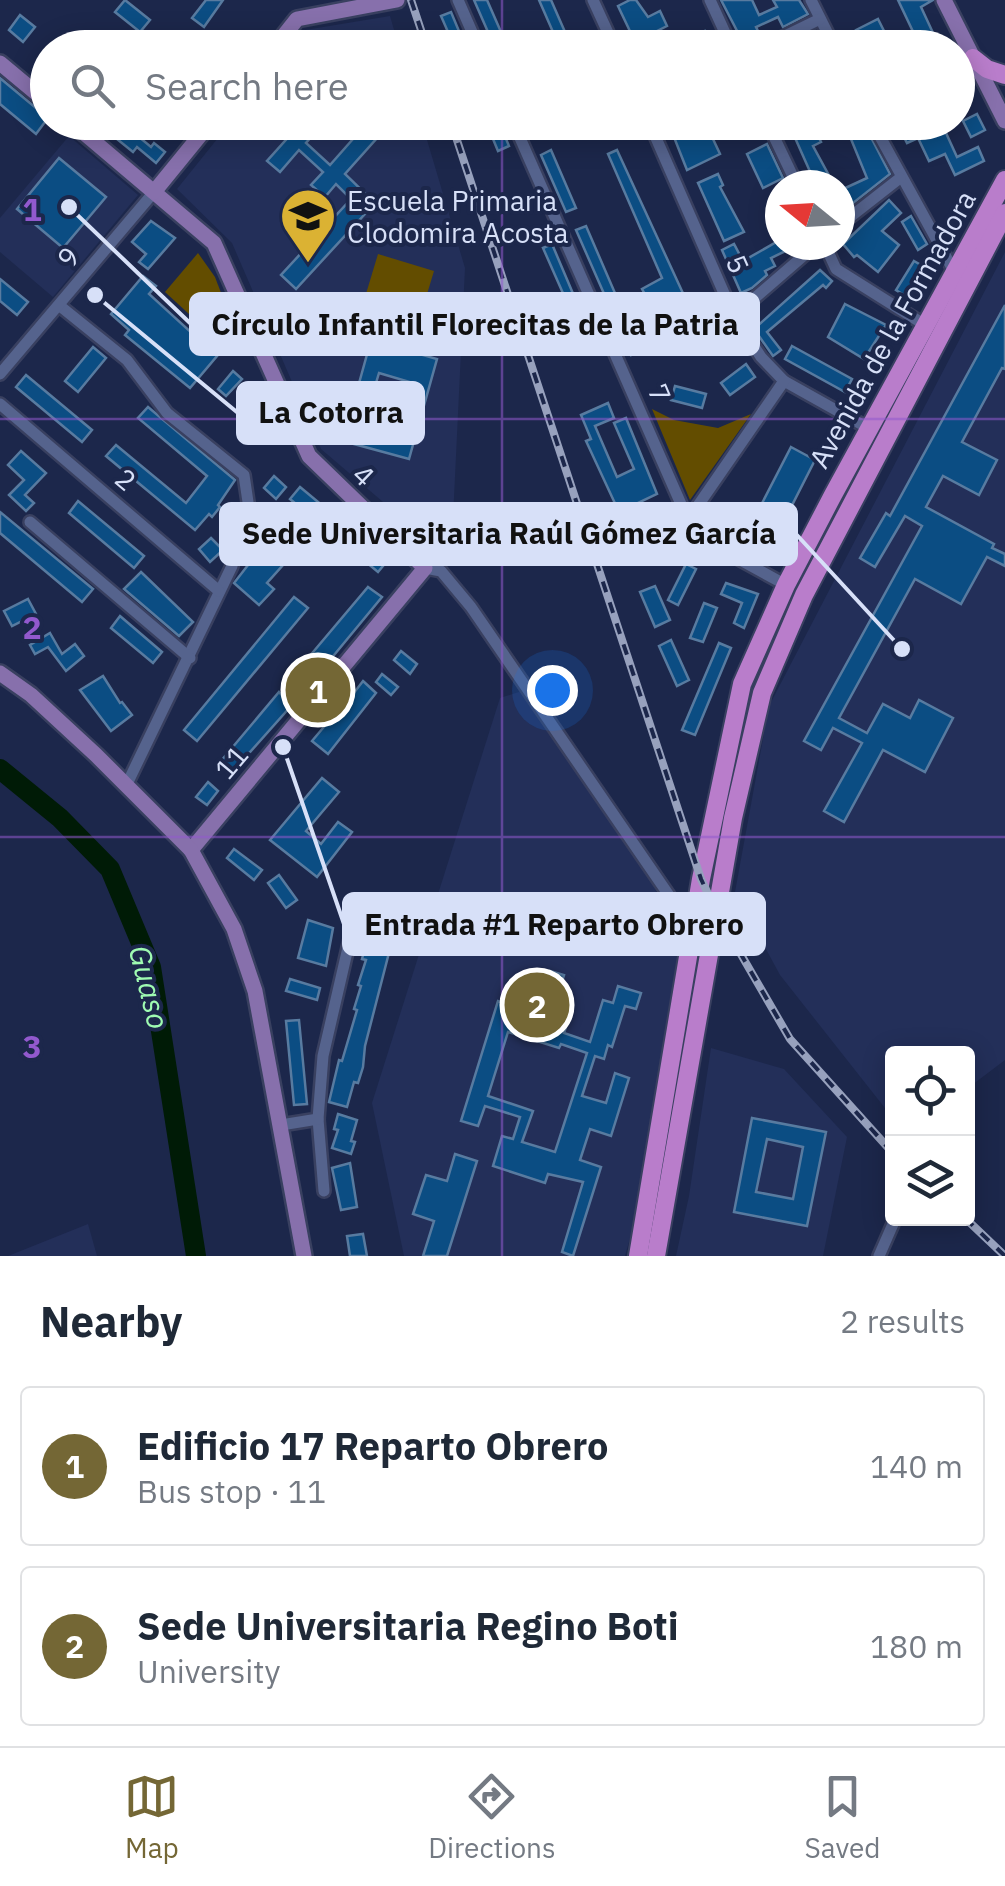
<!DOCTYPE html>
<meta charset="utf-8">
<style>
body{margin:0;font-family:"IBM Plex Sans",sans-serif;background:#f2f2f3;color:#1f2937}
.controls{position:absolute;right:30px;bottom:30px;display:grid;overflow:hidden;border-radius:10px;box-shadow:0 5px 25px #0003}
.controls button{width:90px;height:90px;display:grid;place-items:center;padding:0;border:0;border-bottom:2px solid #e0e1e3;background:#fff;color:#1f2937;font:50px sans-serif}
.compass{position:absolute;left:765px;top:170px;width:90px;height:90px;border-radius:50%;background:#fff;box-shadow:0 5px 25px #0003;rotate:288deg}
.you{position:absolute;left:552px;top:690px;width:35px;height:35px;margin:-25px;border:8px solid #fff;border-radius:50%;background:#1a73e8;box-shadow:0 0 0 15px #1a73e833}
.badge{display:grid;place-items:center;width:65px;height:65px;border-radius:50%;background:#746735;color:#fff;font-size:32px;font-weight:700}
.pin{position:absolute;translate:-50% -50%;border:5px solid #fff;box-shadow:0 2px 10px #0006}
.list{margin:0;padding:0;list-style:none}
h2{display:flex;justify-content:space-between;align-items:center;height:130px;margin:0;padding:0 40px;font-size:42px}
h2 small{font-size:32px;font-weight:400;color:#747a83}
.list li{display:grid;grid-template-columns:65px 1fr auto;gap:30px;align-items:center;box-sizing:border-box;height:160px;margin:0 20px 20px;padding:0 20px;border:2px solid #e0e1e3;border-radius:10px}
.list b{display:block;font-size:38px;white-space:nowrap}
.list p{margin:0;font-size:32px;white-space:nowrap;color:#747a83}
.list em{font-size:32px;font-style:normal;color:#747a83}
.icon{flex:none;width:55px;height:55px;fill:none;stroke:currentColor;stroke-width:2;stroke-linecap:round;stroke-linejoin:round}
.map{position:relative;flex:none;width:1005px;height:1256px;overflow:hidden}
.search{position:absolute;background:#fff;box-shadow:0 5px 25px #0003;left:30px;right:30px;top:30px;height:110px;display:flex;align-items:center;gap:25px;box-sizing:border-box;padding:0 35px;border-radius:55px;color:#747a83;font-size:38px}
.sheet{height:490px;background:#fff}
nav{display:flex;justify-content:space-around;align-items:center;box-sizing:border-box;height:140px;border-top:2px solid #e0e1e3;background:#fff;font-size:28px;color:#747a83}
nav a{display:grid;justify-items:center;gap:5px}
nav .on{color:#746735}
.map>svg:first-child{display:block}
</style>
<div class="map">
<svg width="1005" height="1256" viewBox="0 0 1005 1256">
<rect width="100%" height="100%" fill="#1c274b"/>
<g fill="#232f59">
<path d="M390,16L399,47H291L305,30Z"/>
<path d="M230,123H422L465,268L451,560L321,449L232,243L177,189Z"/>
<path d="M69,136L138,195L53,297L0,252V218Z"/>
<path d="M1005,252V1060L968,1088V1054H892V1117L780,975L735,892L769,706Z"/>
<path d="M522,691L654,886L679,951L631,1235L625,1256H404L372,1103L500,698Z"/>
<path d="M711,1048L784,1069L847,1137L823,1256H676L689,1196Z"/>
<path d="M88,1224L97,1256H8Z"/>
</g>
<g fill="#634d00">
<path d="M198,253L215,277L237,335L226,348L165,292Z"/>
<path d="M378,254L434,271L415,334L359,317Z"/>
<path d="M652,409L674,420L718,428L751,414L690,500Z"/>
</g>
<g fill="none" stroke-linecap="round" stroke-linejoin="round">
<path stroke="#001b06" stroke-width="20" d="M0,769L60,818L110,869L151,967L196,1256"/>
</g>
<g fill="#0b4d83" stroke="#587ba0" stroke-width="2.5" fill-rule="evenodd">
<path d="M125,0L150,20L140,32L115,12Z"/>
<path d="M206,0H223L204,27L192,18Z"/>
<path d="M474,0H487L508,48H495Z"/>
<path d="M539,0H551L572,48H560Z"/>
<path d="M630,0H636L648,17L660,11L667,26L657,31L665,48H638L618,6Z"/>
<path d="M721,0H752L759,15L777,7L773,0H799L808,14L783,27L778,17L756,27L761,37L751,47L746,48Z"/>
<path d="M898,0H933L921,7L934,35L918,42Z"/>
<path d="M451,12L466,48H455L441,16Z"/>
<path d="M20,15L35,27L23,42L9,30Z"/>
<path d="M878,19L885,33L862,44L856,30Z"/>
<path d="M705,31L710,40L692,48L688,39Z"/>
<path d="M0,78L48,118L36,134L0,104Z"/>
<path d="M977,114L985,130L971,137L963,121Z"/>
<path d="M96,122H121L151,147L154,143L165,152L156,163L137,147L133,152Z"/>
<path d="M302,122H324L306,143L330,165L368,122H380L386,128L345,174L375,203L296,289L281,275L351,199L336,184L325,197L311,185L323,172L299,150L280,172L267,161Z"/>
<path d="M486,122H499L509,146L498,151Z"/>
<path d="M668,122H705L720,154L687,170Z"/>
<path d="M737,122H758L759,126L734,137L729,126Z"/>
<path d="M788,122H811L821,142L813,146L832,181L816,185Z"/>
<path d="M844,122H863L890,174L848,207L841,190L867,178Z"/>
<path d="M918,122H941L957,157L978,147L984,161L955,175L945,154L929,161L918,138L907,143L901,131Z"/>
<path d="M767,144L783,178L763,188L747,154Z"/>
<path d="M551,150L576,208L566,212L541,155Z"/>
<path d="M617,150L693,315L667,333L642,289L662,278L608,154Z"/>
<path d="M59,158L106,197L63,248L17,209Z"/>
<path d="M718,174L723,185L720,187L744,232L724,241L698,183Z"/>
<path d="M889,200L901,213L882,231L899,245L878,272L857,255L854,257L843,244Z"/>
<path d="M911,216L927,244L918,250L902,222Z"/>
<path d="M151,221L175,238L148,269L139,262L146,254L132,242Z"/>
<path d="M586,226L640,351L631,355L576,230Z"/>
<path d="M780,240V245H798L771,258L775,266L765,271L767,275L752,288L741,293L722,250L734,244L743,261Z"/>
<path d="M552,244L574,296L566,300L543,248Z"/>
<path d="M914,261L926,268L907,297L896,290Z"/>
<path d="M820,270L832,281L826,288L823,285L767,332L781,350L773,356L754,329Z"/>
<path d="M143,276L156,286L149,294L217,356L190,388L125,335L129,330L111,314Z"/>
<path d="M0,279L28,302L17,315L0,301Z"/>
<path d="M845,304L886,325L864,359L828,337Z"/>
<path d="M1005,305V369L1002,368L962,442L997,460L979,495L943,476L926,507L994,544L992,548L1005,554V566L987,557L961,604L915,579L839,718L867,733L883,704L910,718L919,700L953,718L925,772L883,750L844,822L824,811L862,743L833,728L821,750L804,741L922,526L905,516L875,567L860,558L886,513L890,516Z"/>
<path d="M371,340L437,359L409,459L343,441ZM379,373L420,385L404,442L362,430Z"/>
<path d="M792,346L852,379L845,392L785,359Z"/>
<path d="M93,347L106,358L78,392L65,381Z"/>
<path d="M746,364L755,377L730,395L721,383Z"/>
<path d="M233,371L242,379L226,396L218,389Z"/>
<path d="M26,375L92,430L82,442L16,387Z"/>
<path d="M675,386L706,394L702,408L671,400Z"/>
<path d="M608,403L614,418L595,426L617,477L634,469L614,423L626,418L657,494L619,512L586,441L591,439L581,415Z"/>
<path d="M148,407L235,480L218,505L220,507L212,517L209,514L195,530L106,456L116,445L186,503L207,476L138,418Z"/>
<path d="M791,447L815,460L782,525L757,513Z"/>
<path d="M21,451L46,473L25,495L34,503L26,511L9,495L24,480L8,465Z"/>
<path d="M274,476L286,487L276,499L264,488Z"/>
<path d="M300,487L388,560L378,572L290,499Z"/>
<path d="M78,501L144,556L134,568L69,513Z"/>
<path d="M0,512L93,589L82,602L0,533Z"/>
<path d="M286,524L308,547L298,558L293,554L267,583L274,589L259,605L234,583L252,560L245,554L253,541L264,550Z"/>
<path d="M211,538L223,550L210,562L199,549Z"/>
<path d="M686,564L696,569L678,605L668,600Z"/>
<path d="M141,572L193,622L179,636L124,589Z"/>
<path d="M726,583L758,594L744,628L734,623L742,603L721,594Z"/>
<path d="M655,586L670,620L655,627L640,592Z"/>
<path d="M368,587L382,597L306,689L292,677Z"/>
<path d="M294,597L308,608L197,741L184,730Z"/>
<path d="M28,599L36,614L12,626L4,611Z"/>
<path d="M704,603L717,608L703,642L690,638Z"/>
<path d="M120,616L162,652L153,663L111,628Z"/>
<path d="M50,633L62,654L75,644L84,656L66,671L48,647L35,654L30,645Z"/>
<path d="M671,640L689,680L677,686L659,646Z"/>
<path d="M719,643L731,648L695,735L682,730Z"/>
<path d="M401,651L417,664L410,674L394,660Z"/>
<path d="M382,674L398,687L391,695L376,682Z"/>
<path d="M103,676L120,703L122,702L132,715L111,731L80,690Z"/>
<path d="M363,681L376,693L328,754L312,741L328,722L330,724Z"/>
<path d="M279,692L291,706L234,770L221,761Z"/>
<path d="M322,778L339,792L306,831L321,844L338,822L352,832L317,877L270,840Z"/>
<path d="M208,782L218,791L207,805L196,797Z"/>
<path d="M234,849L262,870L254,880L227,858Z"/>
<path d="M279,875L297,900L286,908L268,883Z"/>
<path d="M378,899L401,906L365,1046L363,1067L358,1083L354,1082L347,1107L329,1102L339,1060L342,1061L357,1010L354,1009L361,986L358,985L366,960L362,959Z"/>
<path d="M308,920L333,928L326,966L298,958Z"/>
<path d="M550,971L564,975L550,1022L566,1027L564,1033L590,1042L603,1000L613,1003L618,986L641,993L636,1009L625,1006L612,1047L608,1045L604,1059L595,1056L582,1096L606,1103L615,1073L629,1078L611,1136L590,1129L580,1160L601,1167L573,1256L562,1252L583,1182L548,1174L545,1183L493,1166L502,1136L513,1139L520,1117L485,1106L478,1126L461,1121L498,1001L515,1006L514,1011L535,1018ZM508,1032L559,1048L561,1044L587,1053L555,1152L522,1142L533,1111L488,1096Z"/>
<path d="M290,979L320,988L317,1000L286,991Z"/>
<path d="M299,1020L307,1104L294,1105L286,1021Z"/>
<path d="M338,1114L357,1120L351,1141L355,1142L351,1154L332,1148L338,1130L334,1129Z"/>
<path d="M752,1118L826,1132L807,1226L734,1212ZM767,1139L803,1147L793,1199L756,1192Z"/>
<path d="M455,1154L477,1161L447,1256H423L434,1221L413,1214L426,1175L447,1181Z"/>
<path d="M350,1163L357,1207L341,1210L332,1168Z"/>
<path d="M363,1234L367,1256H350L347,1236Z"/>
</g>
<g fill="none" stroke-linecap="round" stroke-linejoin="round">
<g stroke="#394060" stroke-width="16">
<g id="street">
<path d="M458,0L479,48"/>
<path d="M593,0L615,48"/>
<path d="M710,0L732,48"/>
<path d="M811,0L835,48"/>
<path d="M760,48L820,19"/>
<path d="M513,122L688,520L702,539L786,585"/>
<path d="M649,122L734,316L761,357L784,381L868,428"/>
<path d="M767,122L797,185"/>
<path d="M872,122L956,275"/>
<path d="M840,225L900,178"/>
<path d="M825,245L836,269L925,325"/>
<path d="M60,306L127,360L167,413L244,475L248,502L232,566L126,786"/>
<path d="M734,316L816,245"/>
<path d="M0,374L154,192"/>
<path d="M0,404L219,591"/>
<path d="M30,522L190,658"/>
<path d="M623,557L688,520L784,381"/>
<path d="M425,568L441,571L471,607L710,955"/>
<path d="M318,1119L324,1191"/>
<path d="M281,1125L318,1119L323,1056L356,913"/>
<path d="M879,1256L893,1224"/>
</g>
</g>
<g stroke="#394060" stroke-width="20">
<g id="secondary">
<path d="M944,0L1005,121"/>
<path d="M274,48L297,19L397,0"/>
<path d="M0,63L48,103"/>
<path d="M71,122L214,243L309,456L425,568L191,850"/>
<path d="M154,192L211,122"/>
<path d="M0,673L31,695L96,755L191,850L234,929L255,991L304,1256"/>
</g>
</g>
<g stroke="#394060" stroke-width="22">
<g id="primary">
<path d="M973,58L987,69L1005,75"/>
<path d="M638,1256L701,879L742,684L786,585L833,495L1005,180"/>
<path d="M656,1256L733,818L762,693L804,595L1005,213"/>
</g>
</g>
<use href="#street" stroke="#55638d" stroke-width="11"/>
<use href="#secondary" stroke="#8770ac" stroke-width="15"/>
<use href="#primary" stroke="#b97dcb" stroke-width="18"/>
<g stroke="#97a1bd" stroke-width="8">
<g id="rail">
<path d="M411,0L427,48"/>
<path d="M451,122L701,879L717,913L790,1039L892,1152"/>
<path d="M965,1218L1005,1256"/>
</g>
</g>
<use href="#rail" stroke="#1c274b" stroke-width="4" stroke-dasharray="11" stroke-linecap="butt"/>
</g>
<path fill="none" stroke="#9259cd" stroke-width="2.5" stroke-opacity="0.55" d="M502,0V48M502,122V1256M0,419H1005M0,837H1005"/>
<defs>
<g id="school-pin" transform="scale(2.875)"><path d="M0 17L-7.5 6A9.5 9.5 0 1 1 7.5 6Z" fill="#dbb233" stroke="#1c274b"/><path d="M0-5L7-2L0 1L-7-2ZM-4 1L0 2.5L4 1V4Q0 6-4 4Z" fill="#111"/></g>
</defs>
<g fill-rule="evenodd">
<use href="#school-pin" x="308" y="216"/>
</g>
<g text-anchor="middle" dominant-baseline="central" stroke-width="8" stroke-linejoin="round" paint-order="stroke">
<g font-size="28" fill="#d7e0f8" stroke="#1c274b" text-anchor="start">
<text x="347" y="200">Escuela Primaria<tspan x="347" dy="32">Clodomira Acosta</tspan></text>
</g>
<g font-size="28" fill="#d7e0f8" stroke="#1c274b">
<text transform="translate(68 257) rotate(-51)">9</text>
<text transform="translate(738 264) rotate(66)">5</text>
<text transform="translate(892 329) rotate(-61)">Avenida de la Formadora</text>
<text transform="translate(660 393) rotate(67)">7</text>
<text transform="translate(364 475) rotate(44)">4</text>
<text transform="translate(126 479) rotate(40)">2</text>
<text transform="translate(231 762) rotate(-50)">11</text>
</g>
<g font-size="30" font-style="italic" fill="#9ffbb2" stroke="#1c274b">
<text transform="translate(150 987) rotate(76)">Guaso</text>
</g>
</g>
<g font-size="32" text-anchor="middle" font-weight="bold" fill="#9259cd" stroke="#1c274b" stroke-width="8" stroke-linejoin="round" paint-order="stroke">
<text x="32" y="221">1</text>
<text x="32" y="639">2</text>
<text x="32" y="1058">3</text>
</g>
<path fill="none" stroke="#d7e0f8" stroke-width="4" d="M69 207L191 324M95 295L238 413M902 649L796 534M283 747L344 924"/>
<g fill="#d7e0f8" stroke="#1c274b" stroke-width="4">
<circle cx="69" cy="207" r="10"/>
<circle cx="95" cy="295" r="10"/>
<circle cx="902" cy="649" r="10"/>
<circle cx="283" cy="747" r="10"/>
</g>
<g fill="#d7e0f8" stroke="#d7e0f8" stroke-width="4">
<rect x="191" y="294" width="567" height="60" rx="10"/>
<rect x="238" y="383" width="185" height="60" rx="10"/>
<rect x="221" y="504" width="575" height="60" rx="10"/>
<rect x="344" y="894" width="420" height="60" rx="10"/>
</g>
<g font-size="30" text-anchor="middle" font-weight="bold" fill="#111">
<text x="475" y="335">Círculo Infantil Florecitas de la Patria</text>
<text x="331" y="423">La Cotorra</text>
<text x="509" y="544">Sede Universitaria Raúl Gómez García</text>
<text x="554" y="935">Entrada #1 Reparto Obrero</text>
</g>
</svg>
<div class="controls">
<button><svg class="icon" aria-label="locate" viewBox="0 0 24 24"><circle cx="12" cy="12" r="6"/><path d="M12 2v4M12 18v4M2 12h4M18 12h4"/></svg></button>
<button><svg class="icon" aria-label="layers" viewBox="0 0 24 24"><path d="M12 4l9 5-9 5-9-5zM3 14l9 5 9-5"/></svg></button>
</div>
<svg class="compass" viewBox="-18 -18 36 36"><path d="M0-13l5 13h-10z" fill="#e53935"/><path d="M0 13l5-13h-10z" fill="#747a83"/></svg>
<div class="you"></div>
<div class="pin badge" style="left:318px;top:690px">1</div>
<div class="pin badge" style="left:537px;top:1005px">2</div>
<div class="search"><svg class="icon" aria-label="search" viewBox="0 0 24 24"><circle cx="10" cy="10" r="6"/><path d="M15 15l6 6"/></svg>Search here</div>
</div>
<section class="sheet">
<h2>Nearby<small>2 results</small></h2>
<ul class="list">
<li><span class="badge">1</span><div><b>Edificio 17 Reparto Obrero</b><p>Bus stop · 11</p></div><em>140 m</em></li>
<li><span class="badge">2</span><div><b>Sede Universitaria Regino Boti</b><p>University</p></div><em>180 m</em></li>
</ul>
</section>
<nav>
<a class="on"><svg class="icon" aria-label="map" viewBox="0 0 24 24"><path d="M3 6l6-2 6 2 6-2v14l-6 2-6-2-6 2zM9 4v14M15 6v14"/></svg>Map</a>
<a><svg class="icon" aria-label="directions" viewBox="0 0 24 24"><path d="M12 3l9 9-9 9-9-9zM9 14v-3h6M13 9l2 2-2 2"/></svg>Directions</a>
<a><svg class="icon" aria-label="saved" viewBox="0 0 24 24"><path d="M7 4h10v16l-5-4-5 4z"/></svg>Saved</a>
</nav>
